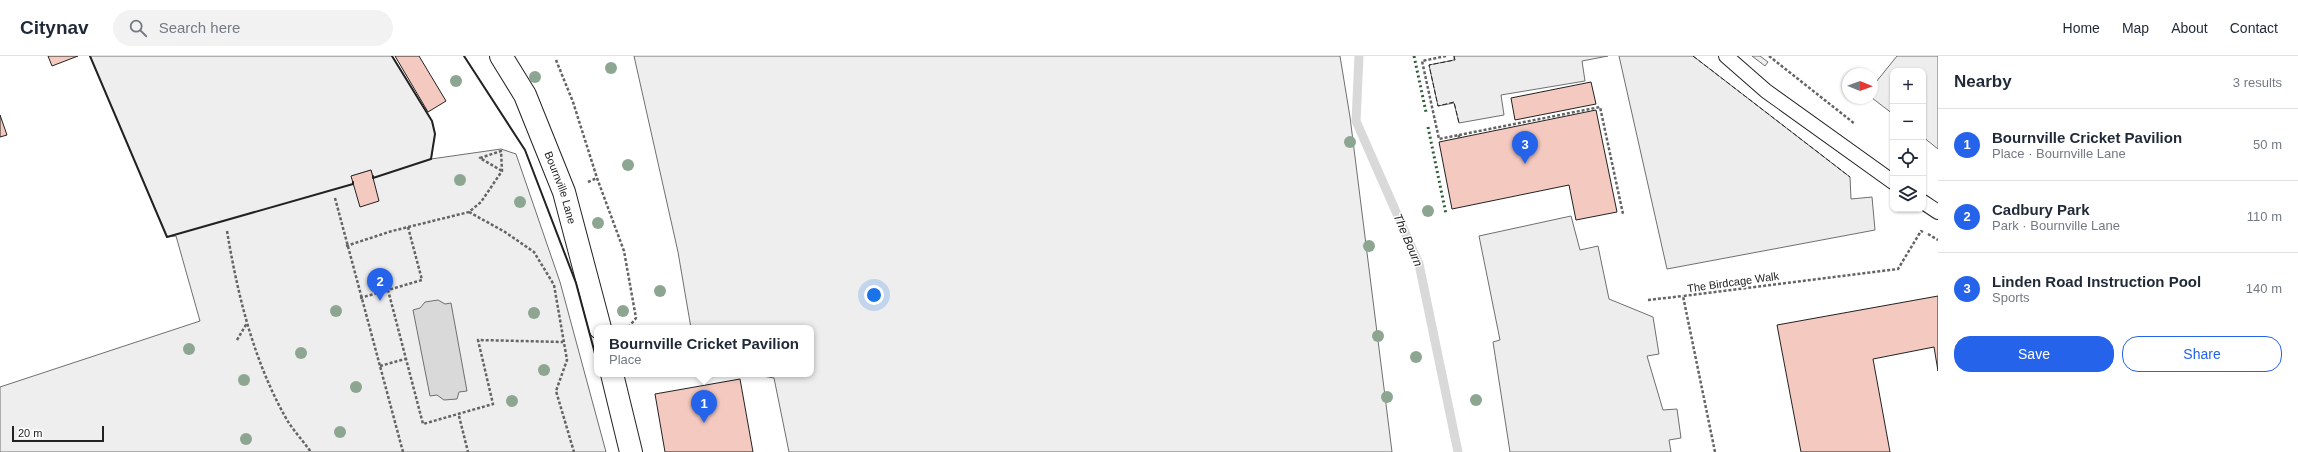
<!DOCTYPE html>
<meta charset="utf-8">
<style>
body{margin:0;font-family:Arial,sans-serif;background:#f2f2f3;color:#1f2937}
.controls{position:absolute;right:12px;top:12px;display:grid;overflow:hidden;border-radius:8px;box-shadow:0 1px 3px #0004}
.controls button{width:36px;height:36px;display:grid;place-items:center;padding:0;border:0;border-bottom:1px solid #e0e1e3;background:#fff;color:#1f2937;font:20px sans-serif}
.compass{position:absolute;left:1842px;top:12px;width:36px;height:36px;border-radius:50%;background:#fff;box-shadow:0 1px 3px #0004;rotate:91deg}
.scale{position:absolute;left:12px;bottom:10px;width:92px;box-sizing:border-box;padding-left:4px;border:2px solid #222;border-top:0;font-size:11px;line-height:14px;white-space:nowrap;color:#222;-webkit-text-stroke:3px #fff;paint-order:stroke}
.you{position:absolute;left:874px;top:239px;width:14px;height:14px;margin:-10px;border:3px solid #fff;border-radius:50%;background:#1a73e8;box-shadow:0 0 0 6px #1a73e833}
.badge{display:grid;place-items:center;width:26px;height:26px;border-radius:50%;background:#2563eb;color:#fff;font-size:13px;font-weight:700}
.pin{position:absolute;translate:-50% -33px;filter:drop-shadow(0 1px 2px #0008)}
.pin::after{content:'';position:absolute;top:21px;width:14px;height:12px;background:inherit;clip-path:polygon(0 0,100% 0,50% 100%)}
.popup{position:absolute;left:594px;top:269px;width:220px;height:52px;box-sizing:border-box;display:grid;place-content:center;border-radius:8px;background:#fff;filter:drop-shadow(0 1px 3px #0005);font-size:13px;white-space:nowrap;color:#747a83}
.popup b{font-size:15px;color:#1f2937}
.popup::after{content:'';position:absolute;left:50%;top:100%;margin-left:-8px;border:8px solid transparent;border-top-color:#fff}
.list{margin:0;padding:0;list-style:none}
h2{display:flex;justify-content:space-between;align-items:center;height:52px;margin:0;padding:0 16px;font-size:17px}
h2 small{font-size:13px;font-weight:400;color:#747a83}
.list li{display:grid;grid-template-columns:26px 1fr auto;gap:12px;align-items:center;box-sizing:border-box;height:72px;padding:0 16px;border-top:1px solid #e0e1e3}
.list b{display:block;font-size:15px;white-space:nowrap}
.list p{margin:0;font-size:13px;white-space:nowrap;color:#747a83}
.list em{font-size:13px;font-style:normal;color:#747a83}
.actions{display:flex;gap:8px;padding:12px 16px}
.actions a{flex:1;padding:9px 0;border:1px solid #2563eb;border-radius:16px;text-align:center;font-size:14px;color:#2563eb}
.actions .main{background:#2563eb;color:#fff}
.icon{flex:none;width:22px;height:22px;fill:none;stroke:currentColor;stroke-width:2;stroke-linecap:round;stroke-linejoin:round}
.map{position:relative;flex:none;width:1938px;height:396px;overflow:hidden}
header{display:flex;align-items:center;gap:24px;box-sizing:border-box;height:56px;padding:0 20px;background:#fff;border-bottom:1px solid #e0e1e3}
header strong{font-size:19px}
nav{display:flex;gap:22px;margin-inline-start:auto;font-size:14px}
.search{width:280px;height:36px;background:#f2f2f3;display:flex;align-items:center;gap:10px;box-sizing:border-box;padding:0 14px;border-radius:22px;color:#747a83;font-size:15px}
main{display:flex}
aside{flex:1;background:#fff}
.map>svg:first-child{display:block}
</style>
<header>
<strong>Citynav</strong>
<div class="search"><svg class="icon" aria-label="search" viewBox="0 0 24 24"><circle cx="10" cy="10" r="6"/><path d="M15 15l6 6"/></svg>Search here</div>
<nav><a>Home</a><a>Map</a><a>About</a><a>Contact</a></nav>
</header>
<main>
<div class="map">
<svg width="1938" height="396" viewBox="0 0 1938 396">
<rect width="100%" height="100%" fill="#fff"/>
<g fill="#eee" stroke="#6f6f6f" fill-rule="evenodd">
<path d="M90,0H392L432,65L435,78L431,103L501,93L516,98L560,226L606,396H0V331L200,265L176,180L167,181ZM371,114L373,122L352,120Z"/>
<path d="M634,0H1340L1350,61L1392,396H789L774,322L752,318H811V272H691L678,196Z"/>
<path d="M1752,0H1760L1768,6L1765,10Z"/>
</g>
<g fill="#ededed" stroke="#6f6f6f">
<path d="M1454,0H1608L1582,5L1585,25L1501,39L1504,59L1459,67L1454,47L1438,50L1429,9L1454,4Z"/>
<path d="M1619,0H1693L1850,121L1851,143L1872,141L1875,174L1667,213Z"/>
<path d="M1897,0H1938V93L1923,81V15H1893V58L1872,42V31Z"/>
<path d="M1571,160L1580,194L1598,190L1609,243L1653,261L1659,298L1647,300L1663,354L1677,353L1681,382L1669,384L1671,396H1510L1493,286L1500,284L1479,180Z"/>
</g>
<path fill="#d9d9d9" stroke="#6f6f6f" d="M438,244L445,248L451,247L467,335L459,336L457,343L444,344L437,339L430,340L413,254L420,252L425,246Z"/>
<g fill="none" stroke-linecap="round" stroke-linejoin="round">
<path stroke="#d9d9d9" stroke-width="9" d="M1359,0L1356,65L1419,208L1458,396"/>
</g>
<g fill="#f3c9c0" stroke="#222">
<path d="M48,0H78L52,10Z"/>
<path d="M395,0H419L446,45L428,56Z"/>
<path d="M1591,26L1596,48L1515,64L1511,42Z"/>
<path d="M1596,54L1617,156L1576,164L1569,129L1452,153L1439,86Z"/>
<path d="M0,59L7,79L0,81Z"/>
<path d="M371,114L379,145L360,151L351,120Z"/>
<path d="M1938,240V315L1934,291L1873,303L1890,396H1801L1777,269Z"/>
<path d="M740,323L753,396H665L655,338Z"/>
</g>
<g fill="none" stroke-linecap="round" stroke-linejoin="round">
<g stroke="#222" stroke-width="16">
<g id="lane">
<path d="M1726,0L1766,35L1893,126"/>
<path d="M1923,146L1938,156"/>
</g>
</g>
<g stroke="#222" stroke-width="24">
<g id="secondary">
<path id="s1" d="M501,0L525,39L564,136L600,272"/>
<path d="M612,318L631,396"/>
</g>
</g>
<g stroke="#646464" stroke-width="2.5" stroke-dasharray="3 2" stroke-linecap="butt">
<path d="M1446,0L1422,5L1439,83L1459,79V82"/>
<path d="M1769,0L1855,68"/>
<path d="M556,4L573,46L597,122L624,195L636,262L628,272"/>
<path d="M1459,79L1600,51L1623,158"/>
<path d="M588,126L597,122"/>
<path d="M335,142L403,396"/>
<path d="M469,156L505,176L534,196L554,229L567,304L556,335L574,396"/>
<path d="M408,171L422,224L388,234L423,368L493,348L478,284L563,286"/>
<path d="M227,175C238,241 254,306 287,364C294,375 303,385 311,396"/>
<path d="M1928,178L1938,184"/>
<path d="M346,190L392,175L469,156L481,146L502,115L501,95L480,102L502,115"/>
<path d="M360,242L388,234"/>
<path d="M1648,244L1683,240"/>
<path d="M237,284L247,267"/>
<path d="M380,310L405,303"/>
<path d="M459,360L468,396"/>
<path d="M1715,396L1683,240L1898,213L1921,175L1923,176"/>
</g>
<use href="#lane" stroke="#fff" stroke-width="14"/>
<use href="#secondary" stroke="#fff" stroke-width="22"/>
<g stroke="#2f5e38" stroke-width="3" stroke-dasharray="2 3" stroke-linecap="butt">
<path d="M1414,0L1426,56"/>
<path d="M1428,71L1446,158"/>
</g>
<g stroke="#222" stroke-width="1" stroke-dasharray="5 2" stroke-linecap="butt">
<path d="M1454,0L1455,4L1429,9L1438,50L1454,46L1459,67"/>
<path d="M1693,0L1850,121"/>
</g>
<g stroke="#222" stroke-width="2">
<path d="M90,0L167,181L353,128V126"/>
<path d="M464,0L525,94L576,227L597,305"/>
<path d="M373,120V122L431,103L435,78L432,65L392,0"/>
</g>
</g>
<g fill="#8da692">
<circle cx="611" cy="12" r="6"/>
<circle cx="535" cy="21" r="6"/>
<circle cx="456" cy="25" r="6"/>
<circle cx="1350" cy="86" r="6"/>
<circle cx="628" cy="109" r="6"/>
<circle cx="460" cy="124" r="6"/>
<circle cx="520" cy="146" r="6"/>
<circle cx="1428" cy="155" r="6"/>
<circle cx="598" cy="167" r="6"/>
<circle cx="1369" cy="190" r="6"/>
<circle cx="660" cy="235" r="6"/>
<circle cx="336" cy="255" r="6"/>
<circle cx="623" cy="255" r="6"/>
<circle cx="534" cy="257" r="6"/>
<circle cx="1378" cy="280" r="6"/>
<circle cx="189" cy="293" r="6"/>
<circle cx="301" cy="297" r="6"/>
<circle cx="1416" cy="301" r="6"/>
<circle cx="544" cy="314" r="6"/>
<circle cx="244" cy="324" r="6"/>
<circle cx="356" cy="331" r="6"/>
<circle cx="1387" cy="341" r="6"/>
<circle cx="1476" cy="344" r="6"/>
<circle cx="512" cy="345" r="6"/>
<circle cx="340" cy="376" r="6"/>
<circle cx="246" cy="383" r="6"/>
</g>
<g text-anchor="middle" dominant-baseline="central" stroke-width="3" stroke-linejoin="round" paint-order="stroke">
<g font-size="11" fill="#222" stroke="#fff">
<text stroke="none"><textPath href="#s1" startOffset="145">Bournville Lane</textPath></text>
<text transform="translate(1733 226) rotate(-8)">The Birdcage Walk</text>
</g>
<g font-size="12" font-style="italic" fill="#222" stroke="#fff">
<text transform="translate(1408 184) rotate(67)">The Bourn</text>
</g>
</g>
</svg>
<div class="controls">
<button>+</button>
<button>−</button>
<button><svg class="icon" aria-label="locate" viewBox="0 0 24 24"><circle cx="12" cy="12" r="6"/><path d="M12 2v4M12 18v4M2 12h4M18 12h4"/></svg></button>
<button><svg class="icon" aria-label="layers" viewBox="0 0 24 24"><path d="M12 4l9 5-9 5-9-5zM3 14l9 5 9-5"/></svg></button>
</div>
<svg class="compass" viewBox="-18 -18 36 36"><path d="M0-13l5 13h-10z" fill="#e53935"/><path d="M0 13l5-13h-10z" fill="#747a83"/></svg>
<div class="scale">20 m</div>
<div class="you"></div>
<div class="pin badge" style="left:704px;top:367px">1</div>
<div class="popup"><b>Bournville Cricket Pavilion</b>Place</div>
<div class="pin badge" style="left:380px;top:245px">2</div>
<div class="pin badge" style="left:1525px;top:108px">3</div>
</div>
<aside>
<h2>Nearby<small>3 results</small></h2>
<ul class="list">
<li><span class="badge">1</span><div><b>Bournville Cricket Pavilion</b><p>Place · Bournville Lane</p></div><em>50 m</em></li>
<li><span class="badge">2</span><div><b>Cadbury Park</b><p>Park · Bournville Lane</p></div><em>110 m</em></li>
<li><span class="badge">3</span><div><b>Linden Road Instruction Pool</b><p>Sports</p></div><em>140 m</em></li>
</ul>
<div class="actions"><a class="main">Save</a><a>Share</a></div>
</aside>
</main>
